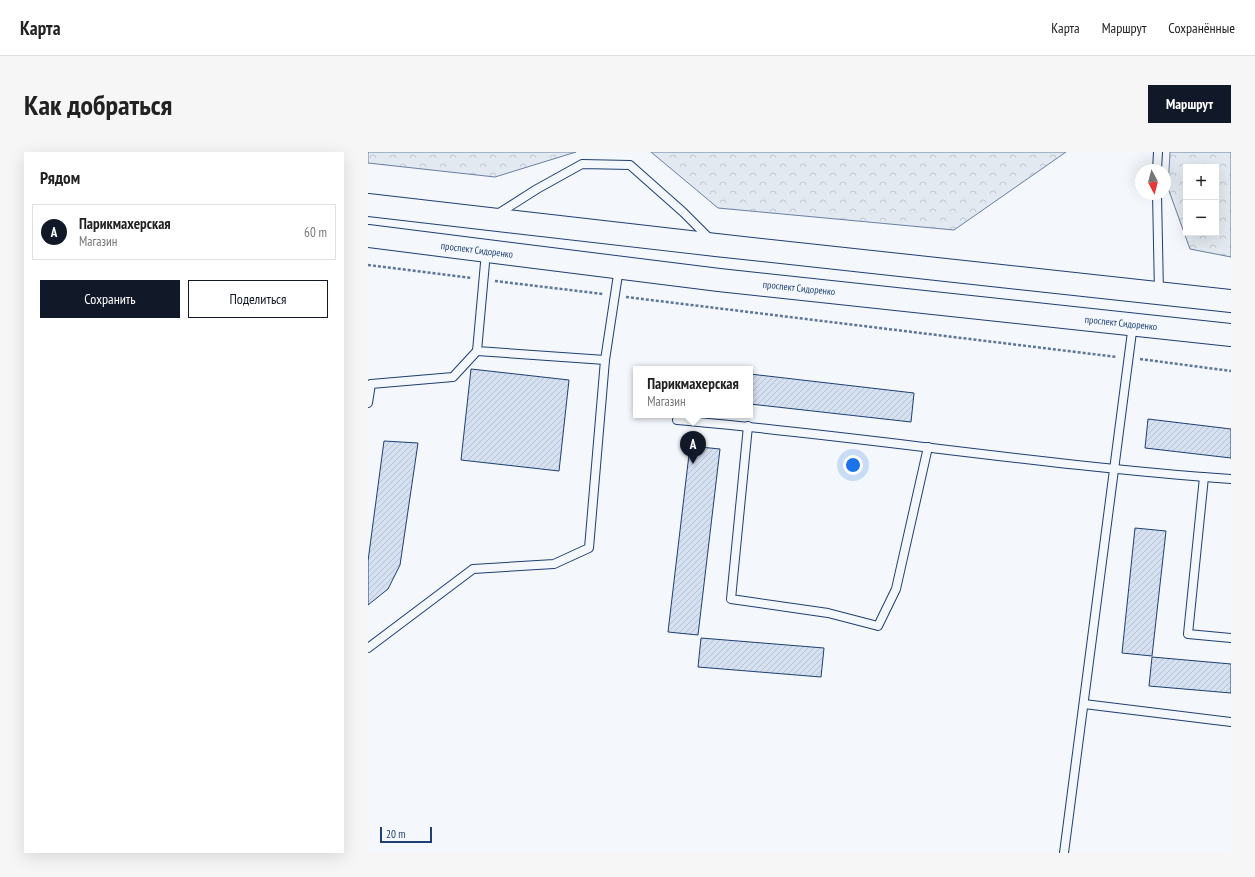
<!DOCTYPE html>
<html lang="ru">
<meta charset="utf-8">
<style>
body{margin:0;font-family:"PT Sans Narrow",sans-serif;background:#f6f6f6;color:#222}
.controls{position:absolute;right:12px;top:12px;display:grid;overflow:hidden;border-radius:0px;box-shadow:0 4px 16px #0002}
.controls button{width:36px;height:36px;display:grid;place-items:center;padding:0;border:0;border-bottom:1px solid #e0e0e0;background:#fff;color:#222;font:20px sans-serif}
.compass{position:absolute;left:767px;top:12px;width:36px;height:36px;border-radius:50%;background:#fff;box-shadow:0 4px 16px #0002;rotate:173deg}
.scale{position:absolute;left:12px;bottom:10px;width:52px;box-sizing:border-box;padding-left:4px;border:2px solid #1d3f73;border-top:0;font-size:11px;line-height:14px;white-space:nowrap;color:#1d3f73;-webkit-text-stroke:3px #f4f7fb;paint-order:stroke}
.you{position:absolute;left:485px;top:313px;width:14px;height:14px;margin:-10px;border:3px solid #fff;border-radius:50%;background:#1a73e8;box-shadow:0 0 0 6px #1a73e833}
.badge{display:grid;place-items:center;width:26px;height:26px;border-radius:50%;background:#111827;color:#fff;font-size:13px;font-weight:700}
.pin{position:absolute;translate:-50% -33px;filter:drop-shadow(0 1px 2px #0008)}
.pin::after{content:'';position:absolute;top:21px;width:14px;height:12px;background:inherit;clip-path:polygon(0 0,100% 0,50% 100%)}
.popup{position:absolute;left:265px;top:214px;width:120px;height:52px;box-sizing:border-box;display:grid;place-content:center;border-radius:0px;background:#fff;filter:drop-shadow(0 1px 3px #0005);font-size:13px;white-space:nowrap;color:#767676}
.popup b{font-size:15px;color:#222}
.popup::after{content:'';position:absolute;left:50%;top:100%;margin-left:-8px;border:8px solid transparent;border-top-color:#fff}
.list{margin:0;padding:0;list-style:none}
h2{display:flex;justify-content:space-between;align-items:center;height:52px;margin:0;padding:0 16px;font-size:17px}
h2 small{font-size:13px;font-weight:400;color:#767676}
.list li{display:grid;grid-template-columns:26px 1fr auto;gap:12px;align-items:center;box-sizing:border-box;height:56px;margin:0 8px 8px;padding:0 8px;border:1px solid #e0e0e0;border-radius:0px}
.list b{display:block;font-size:15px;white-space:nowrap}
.list p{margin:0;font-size:13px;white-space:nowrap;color:#767676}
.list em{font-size:13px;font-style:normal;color:#767676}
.actions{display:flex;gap:8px;padding:12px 16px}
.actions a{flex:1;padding:9px 0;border:1px solid #111827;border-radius:0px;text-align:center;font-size:14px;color:#111827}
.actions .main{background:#111827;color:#fff}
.map{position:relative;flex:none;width:863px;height:701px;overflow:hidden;border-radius:0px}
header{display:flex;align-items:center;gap:24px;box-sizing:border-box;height:56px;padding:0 20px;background:#fff;border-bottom:1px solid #e0e0e0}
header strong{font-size:19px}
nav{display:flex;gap:22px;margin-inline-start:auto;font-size:14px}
.intro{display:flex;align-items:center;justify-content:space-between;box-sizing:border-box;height:96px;padding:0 24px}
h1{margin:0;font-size:28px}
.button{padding:10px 18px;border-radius:0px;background:#111827;color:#fff;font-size:14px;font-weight:700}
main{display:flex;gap:24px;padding:0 24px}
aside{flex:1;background:#fff;border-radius:0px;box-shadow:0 4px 16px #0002}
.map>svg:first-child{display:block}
</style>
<header>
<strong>Карта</strong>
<nav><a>Карта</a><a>Маршрут</a><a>Сохранённые</a></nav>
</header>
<div class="intro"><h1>Как добраться</h1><a class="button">Маршрут</a></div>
<main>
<aside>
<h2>Рядом<small></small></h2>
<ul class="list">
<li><span class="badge">A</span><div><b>Парикмахерская</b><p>Магазин</p></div><em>60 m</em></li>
</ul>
<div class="actions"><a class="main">Сохранить</a><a>Поделиться</a></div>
</aside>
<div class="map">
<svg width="863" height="701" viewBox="0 0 863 701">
<defs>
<pattern id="forest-crowns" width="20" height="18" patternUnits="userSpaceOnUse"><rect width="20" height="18" fill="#e3e9f0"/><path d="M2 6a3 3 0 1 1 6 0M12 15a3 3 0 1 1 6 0" fill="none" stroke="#c2c9d1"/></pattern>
<pattern id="building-hatch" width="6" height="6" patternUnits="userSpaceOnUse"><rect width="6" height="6" fill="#d5e0f0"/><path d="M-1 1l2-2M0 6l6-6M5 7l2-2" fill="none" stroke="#b6c1d1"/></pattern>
</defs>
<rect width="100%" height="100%" fill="#f4f7fb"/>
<g fill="url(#forest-crowns)" stroke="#687fa3" fill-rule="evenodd">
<path d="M0,0H208L127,25L0,11Z"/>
<path d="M283,0H698L586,78L350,56Z"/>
<path d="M802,0H863V105L822,97L800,36ZM818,15H848V81H818Z"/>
</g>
<g fill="url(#building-hatch)" stroke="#1d3f73">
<path d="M103,217L201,228L191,319L93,308Z"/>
<path d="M382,222L546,241L543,270L382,252Z"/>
<path d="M780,267L863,277V306L777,296Z"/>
<path d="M16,289L50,291L32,413L20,437L0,453V409Z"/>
<path d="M322,294L352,297L330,483L300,480Z"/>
<path d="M767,376L798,379L784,504L754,501Z"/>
<path d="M333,486L456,496L453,525L330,515Z"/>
<path d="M784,505L863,512V541L781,534Z"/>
</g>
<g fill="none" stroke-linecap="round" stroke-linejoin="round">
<g stroke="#1d3f73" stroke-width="10">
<g id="lane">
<path d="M789,18L790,0"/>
<path d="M789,42L791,141"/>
<path d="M128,63L169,37L214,12L262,13L315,60L343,88"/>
<path d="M118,100L109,199L237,208L251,116"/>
<path d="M0,251L3,232L85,225L109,199"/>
<path d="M309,268C494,284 678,314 863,327"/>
<path d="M380,274L363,447L460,461L510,474L528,437L560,295"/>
<path d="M836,325L820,482L863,486"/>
<path d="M0,496L105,417L186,412L221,396L237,208"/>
<path d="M716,552L863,570"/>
<path d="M696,701L765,172"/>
</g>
</g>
<g stroke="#1d3f73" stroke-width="24">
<g id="secondary">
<path d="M0,53L348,93L863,149"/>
<path d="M0,84L351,128L863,183"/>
</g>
</g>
<g stroke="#5e769c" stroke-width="2.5" stroke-dasharray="3 2" stroke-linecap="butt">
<path d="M0,113L104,126"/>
<path d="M127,129L235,142"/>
<path d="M258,145L749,205"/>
<path d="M772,207L863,219"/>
</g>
<use href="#lane" stroke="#f4f7fb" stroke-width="8"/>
<use href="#secondary" stroke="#f4f7fb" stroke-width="22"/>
</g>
<g text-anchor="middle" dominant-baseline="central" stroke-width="3" stroke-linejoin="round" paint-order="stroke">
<g font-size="10" fill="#1d3f73" stroke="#f4f7fb">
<text transform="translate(109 98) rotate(7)">проспект Сидоренко</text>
<text transform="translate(431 136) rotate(6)">проспект Сидоренко</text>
<text transform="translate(753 171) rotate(6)">проспект Сидоренко</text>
</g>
</g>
</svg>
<div class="controls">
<button>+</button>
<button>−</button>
</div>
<svg class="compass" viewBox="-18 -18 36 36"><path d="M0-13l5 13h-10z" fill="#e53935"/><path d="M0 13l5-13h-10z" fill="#767676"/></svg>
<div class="scale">20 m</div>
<div class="you"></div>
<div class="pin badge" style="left:325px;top:312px">A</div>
<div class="popup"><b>Парикмахерская</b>Магазин</div>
</div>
</main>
